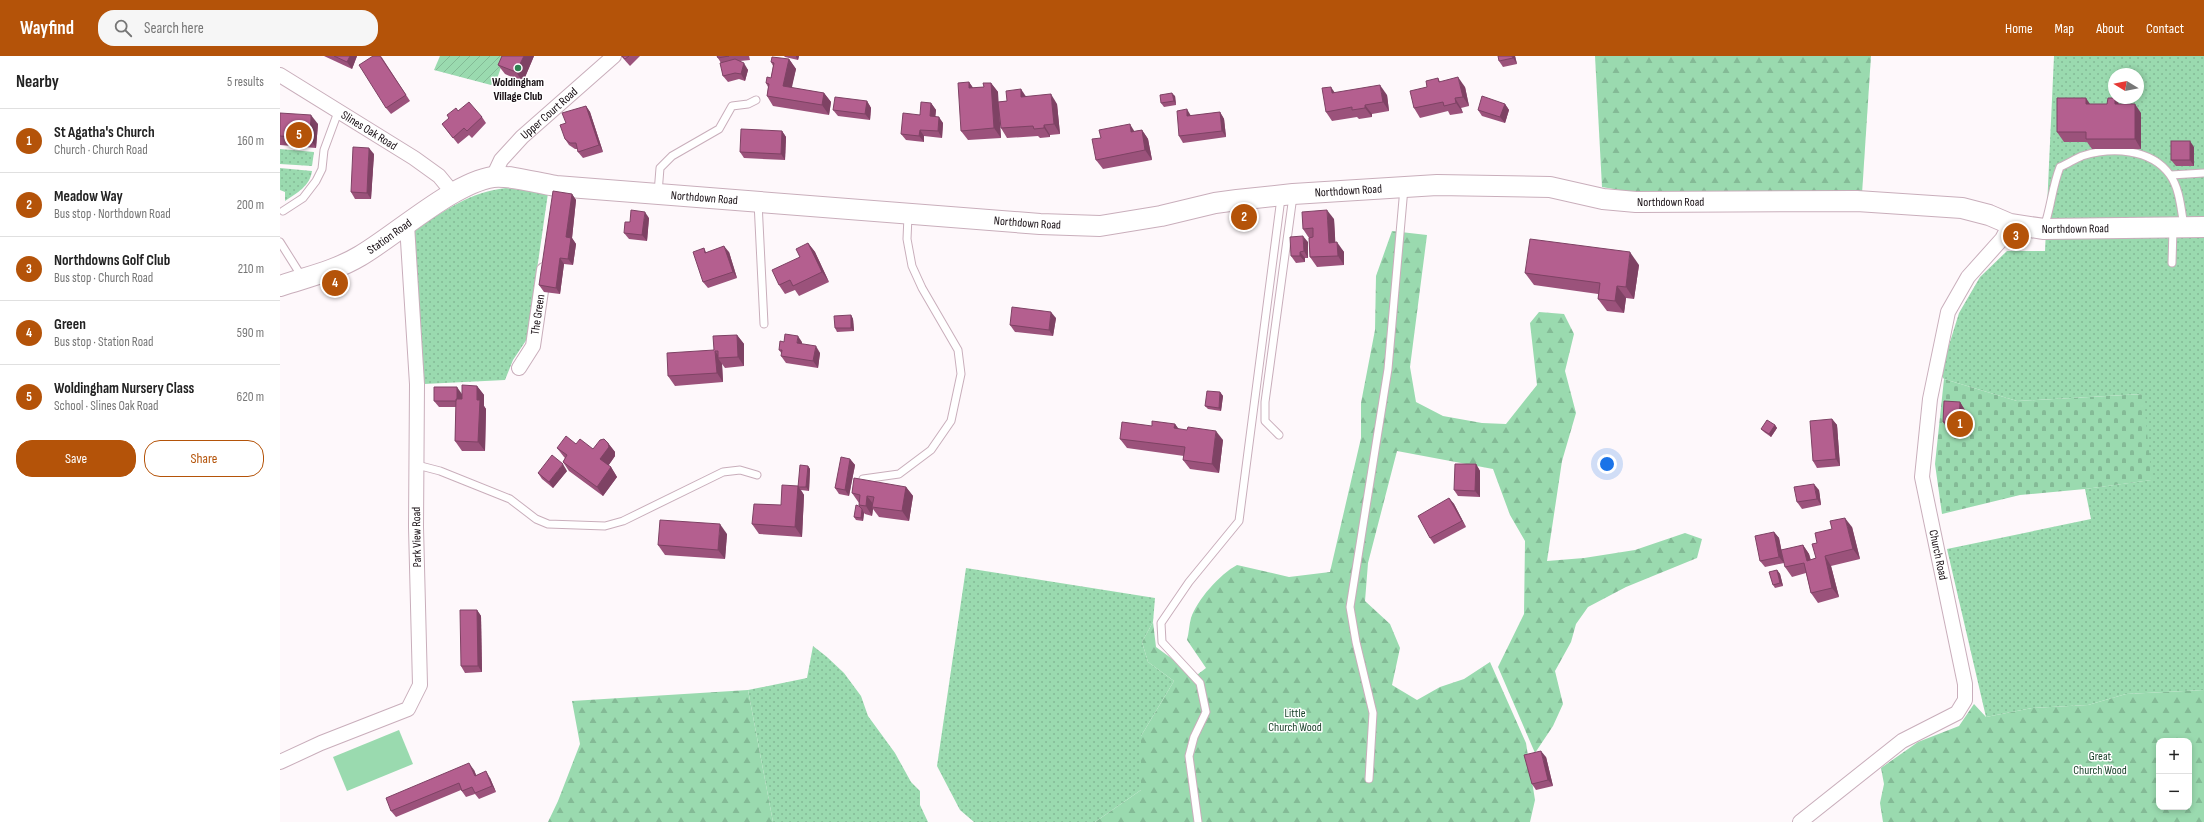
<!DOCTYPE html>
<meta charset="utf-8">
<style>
body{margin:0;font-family:"Sofia Sans Condensed",sans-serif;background:#f6f6f6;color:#222}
.controls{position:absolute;right:12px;bottom:12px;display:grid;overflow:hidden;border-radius:8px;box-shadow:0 2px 6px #0003}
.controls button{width:36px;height:36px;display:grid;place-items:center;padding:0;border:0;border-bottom:1px solid #e0e0e0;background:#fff;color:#222;font:20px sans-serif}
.compass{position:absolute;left:1828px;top:12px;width:36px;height:36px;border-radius:50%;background:#fff;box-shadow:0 2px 6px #0003;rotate:280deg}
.you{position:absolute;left:1327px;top:408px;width:14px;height:14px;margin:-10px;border:3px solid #fff;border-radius:50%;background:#1a73e8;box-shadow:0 0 0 6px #1a73e833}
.badge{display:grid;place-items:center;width:26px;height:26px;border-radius:50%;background:#b45309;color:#fff;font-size:13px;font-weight:700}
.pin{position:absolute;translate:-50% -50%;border:2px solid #fff;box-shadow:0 1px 4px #0006}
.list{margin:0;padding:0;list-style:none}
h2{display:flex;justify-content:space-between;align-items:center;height:52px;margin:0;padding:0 16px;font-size:17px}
h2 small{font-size:13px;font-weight:400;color:#767676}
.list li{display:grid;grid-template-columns:26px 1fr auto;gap:12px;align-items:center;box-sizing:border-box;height:64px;padding:0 16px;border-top:1px solid #e0e0e0}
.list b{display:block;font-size:15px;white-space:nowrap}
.list p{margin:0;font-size:13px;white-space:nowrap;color:#767676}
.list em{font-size:13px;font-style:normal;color:#767676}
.actions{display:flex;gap:8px;padding:12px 16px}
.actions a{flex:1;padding:9px 0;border:1px solid #b45309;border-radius:16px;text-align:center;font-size:14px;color:#b45309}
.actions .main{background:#b45309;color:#fff}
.icon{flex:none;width:22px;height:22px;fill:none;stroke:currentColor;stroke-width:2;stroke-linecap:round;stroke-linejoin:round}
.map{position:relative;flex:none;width:1924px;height:766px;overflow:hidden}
header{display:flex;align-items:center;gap:24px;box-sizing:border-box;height:56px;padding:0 20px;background:#b45309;color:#fff}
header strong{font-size:19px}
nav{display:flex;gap:22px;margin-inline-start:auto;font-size:14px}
.search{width:280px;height:36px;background:#f6f6f6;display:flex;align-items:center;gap:10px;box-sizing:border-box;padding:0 14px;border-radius:16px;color:#767676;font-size:15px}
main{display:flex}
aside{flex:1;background:#fff}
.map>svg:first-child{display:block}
</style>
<header>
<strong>Wayfind</strong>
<div class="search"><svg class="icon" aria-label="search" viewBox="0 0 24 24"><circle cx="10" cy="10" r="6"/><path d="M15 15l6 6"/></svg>Search here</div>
<nav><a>Home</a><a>Map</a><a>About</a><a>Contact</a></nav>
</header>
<main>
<aside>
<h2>Nearby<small>5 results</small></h2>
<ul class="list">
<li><span class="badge">1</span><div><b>St Agatha's Church</b><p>Church · Church Road</p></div><em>160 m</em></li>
<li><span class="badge">2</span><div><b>Meadow Way</b><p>Bus stop · Northdown Road</p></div><em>200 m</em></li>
<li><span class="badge">3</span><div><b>Northdowns Golf Club</b><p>Bus stop · Church Road</p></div><em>210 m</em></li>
<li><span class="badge">4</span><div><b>Green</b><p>Bus stop · Station Road</p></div><em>590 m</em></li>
<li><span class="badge">5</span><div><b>Woldingham Nursery Class</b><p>School · Slines Oak Road</p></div><em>620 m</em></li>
</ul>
<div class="actions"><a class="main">Save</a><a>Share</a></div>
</aside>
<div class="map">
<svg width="1924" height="766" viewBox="0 0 1924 766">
<defs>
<pattern id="grass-dots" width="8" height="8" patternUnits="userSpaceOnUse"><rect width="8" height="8" fill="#9adaaf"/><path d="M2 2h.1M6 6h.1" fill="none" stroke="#84ba96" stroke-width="1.8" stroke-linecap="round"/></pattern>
<pattern id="forest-firs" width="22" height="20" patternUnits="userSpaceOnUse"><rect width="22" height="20" fill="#9adaaf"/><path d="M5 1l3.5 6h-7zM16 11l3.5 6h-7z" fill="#84ba96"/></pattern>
<pattern id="cemetery-stones" width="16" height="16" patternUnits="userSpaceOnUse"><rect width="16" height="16" fill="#9adaaf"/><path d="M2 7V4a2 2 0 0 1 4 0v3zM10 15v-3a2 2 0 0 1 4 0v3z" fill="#84ba96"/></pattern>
<pattern id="garden-furrows" width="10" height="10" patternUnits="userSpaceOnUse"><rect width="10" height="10" fill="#9adaaf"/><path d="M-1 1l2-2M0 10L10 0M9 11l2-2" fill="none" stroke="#84ba96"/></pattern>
</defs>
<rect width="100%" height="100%" fill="#fef8fb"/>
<g fill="url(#grass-dots)" fill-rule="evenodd">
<path d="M1774,0H1924V634L1846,638L1808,649L1752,652L1706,661L1667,493L1811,463L1805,433L1871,424L1862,338L1737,345L1664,323L1660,318L1679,257L1700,221L1727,195H1765ZM1834,18H1858V42H1834Z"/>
<path d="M0,93L34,96L32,110L0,108Z"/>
<path d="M0,112L32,115C30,130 17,137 5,145V136L0,134Z"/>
<path d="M226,132L268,137L247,283L233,304L225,324L144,328L133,183L135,173C167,154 189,136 226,132Z"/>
<path d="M686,512L875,542L873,566L862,586L868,606L894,625L861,680V734L815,766H694L680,754L657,710Z"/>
<path d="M533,590L547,601L564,617L581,640L588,660L615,697L631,726L640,735V749L648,766H493L468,634L527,622Z"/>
</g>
<g fill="url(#forest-firs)" fill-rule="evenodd">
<path d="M1315,0H1591L1582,138L1369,139L1322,131Z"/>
<path d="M1112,175L1147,179L1130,311L1136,346L1163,360L1202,367L1226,368L1257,329L1250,267L1259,256L1284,258L1294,278L1285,315L1296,357L1282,405L1267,505L1304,502L1355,494L1405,477L1422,483L1417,502L1346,531L1308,551L1296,568L1291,586L1275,615L1283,648L1273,670L1255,697L1218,611L1244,558L1245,485L1230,459L1213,413L1117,395L1088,507L1085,545L1110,568L1120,592L1112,629L1137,644L1160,631L1184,623L1210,606L1246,687L1255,744L1250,766H815L861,734V680L894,625L868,606L862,586L873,566L876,591L910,616L913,622L926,612L907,584C909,577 909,569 911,562C917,544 940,518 957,509L1009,521L1050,516L1081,382V347L1095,274L1096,220Z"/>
<path d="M468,634L493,766H268L278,745L300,688L292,645Z"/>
<path d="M1924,634V766H1603L1600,747L1604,728L1601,712L1638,686L1679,670L1694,648L1706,661L1752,652L1808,649L1846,638ZM1879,685H1909V751H1879Z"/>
</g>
<path fill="url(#cemetery-stones)" d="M1664,323L1737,345L1863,338L1872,424L1805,433L1740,439L1662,458L1655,408Z"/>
<path fill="url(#garden-furrows)" d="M160,0H225L218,20L211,29L154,14Z"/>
<path fill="#9adaaf" d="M119,674L133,708L67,735L53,701Z"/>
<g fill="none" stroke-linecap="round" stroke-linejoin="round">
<g stroke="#c9aebb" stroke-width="9">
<g id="lane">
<path d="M1891,119L1924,117"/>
<path d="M378,137L380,112L392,100L439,73L452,50L468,48L476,44"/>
<path d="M478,146L484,268"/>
<path d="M3,155L23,142L36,125L42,113L44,94L58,56"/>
<path d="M1764,171C1771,152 1772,131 1780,111C1787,108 1795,103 1802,100C1831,91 1871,92 1890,119C1900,133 1901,154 1904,170"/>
<path d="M0,186L22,221"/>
<path d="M1892,207L1893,173"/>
<path d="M999,379L985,365V346L1013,140"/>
<path d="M137,409L160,415L230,443L256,463L268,468L325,470L343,465L443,416L460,414L477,419"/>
<path d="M583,423L619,418L651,394L671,365L681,318L678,294L642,232L632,210L627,183L628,160"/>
<path d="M1089,723L1093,657L1076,586L1070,551L1108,313L1124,132"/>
<path d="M918,766L909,700L914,681L926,656L920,627L882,586L881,567L909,526L959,465L1001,142"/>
</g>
</g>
<g stroke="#c9aebb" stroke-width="16">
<g id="street">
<path id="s1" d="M0,19L134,102L159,120L173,137"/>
<path id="s2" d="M213,121L221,104L242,81L334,0"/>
<path id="s3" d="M239,312L253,290L264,214"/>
<path d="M0,706L41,687L128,653L140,629L136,471L137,328L127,169"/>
<path d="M1520,766L1622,685L1677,657L1685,644V628L1642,421L1650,343L1668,256L1688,221L1722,183L1730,168"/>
</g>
</g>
<g stroke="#c9aebb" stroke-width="22">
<g id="secondary">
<path id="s4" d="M0,230C27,221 55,215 80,200C116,179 173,127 213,121C232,119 256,127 276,130L760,168L820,170L881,160L935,147L957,144L1013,138L1157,129L1270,131L1323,143L1356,146L1577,145L1682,152L1709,159L1730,168L1764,173L1924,171"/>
</g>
</g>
<use href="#lane" stroke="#fff" stroke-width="7"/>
<use href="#street" stroke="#fff" stroke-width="14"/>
<use href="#secondary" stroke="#fff" stroke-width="20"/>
</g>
<g fill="#9b527b">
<path d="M44,0H77L72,13Z"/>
<path d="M101,0L130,45L111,58L106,52Z"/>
<path d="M221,0H254L243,26L225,18L218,9L222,1Z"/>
<path d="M341,0H360L350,10Z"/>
<path d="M437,0H469L470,4L460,5L468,14L465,25L459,23L448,26L443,20L441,7L438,2Z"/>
<path d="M504,0H519L518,4L505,1Z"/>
<path d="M1235,0L1237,8L1223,11L1219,5Z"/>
<path d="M509,3L516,13L511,32L544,37L551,46L549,59L493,50L487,40L488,31L486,27L491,22L493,10L491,6Z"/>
<path d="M1158,22L1160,26L1185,31L1189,50L1181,52L1183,57L1170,59L1168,55L1140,62L1134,52L1147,31Z"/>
<path d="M689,26L693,32L704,31L711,27L718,36V46L727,45L746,41L777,48L780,78L770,79V81L760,82L758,80L727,82L721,72L719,59L721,82L688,84L681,75Z"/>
<path d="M1055,37L1107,39L1109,55L1092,58V61L1079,63L1077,61L1052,65L1046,56Z"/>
<path d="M895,40L896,49L884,51L881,47Z"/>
<path d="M1835,42L1839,48L1861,57V93H1812L1807,86H1784L1777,76L1810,48H1827Z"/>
<path d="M587,45L591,52L590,64L558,60L553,54Z"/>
<path d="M651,47L656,54L655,60L663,67L662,82L644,80V86L626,84L621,78Z"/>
<path d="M1225,48L1229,54L1225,67L1202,60L1198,54Z"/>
<path d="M306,50L310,56L323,96L303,102L298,96V93H295L289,89L285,83L286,67Z"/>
<path d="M178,55L202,61L206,67L192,82L189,79L178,88L162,68Z"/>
<path d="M940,56L944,63L946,81L903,87L899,80L911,60Z"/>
<path d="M0,57L38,68L36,92L0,89Z"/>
<path d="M862,74L868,83L872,104L823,113L816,104L855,75Z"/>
<path d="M502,75L506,81L505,104L464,102L460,96Z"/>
<path d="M1914,91V110H1896L1891,104Z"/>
<path d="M94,98L91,143H75L71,136Z"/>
<path d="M292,138L296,144L292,182L296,188L293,209L284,208L280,238L264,236L259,229Z"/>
<path d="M369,162L367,185L349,183L344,177Z"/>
<path d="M1054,163L1055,186L1064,196V209L1037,211L1030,201L1029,182L1023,173Z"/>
<path d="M1028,186V202H1025V206L1016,207L1011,200Z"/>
<path d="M528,187L535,196L549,226L519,240L515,234L505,238L499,229L520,201Z"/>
<path d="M424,192L426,196H449L457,222L428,232L423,226Z"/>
<path d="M1359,209L1354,243L1346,242L1344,257L1327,255L1318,243V238L1254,229L1245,217Z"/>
<path d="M571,259L573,263L574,275L557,276L555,272Z"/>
<path d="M776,262L773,280L735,276L730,269Z"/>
<path d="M457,279L464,288V310L445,312L442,308L443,326L395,330L388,320L434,294Z"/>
<path d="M504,286H522V288L540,297L538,312L506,307L501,300L502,298L499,294Z"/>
<path d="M197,330L204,339V350L206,353L205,395H182L175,385L176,351H159L154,345L182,338Z"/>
<path d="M940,336L943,340L941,355L928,353L925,350Z"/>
<path d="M1680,346L1688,359L1687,379L1671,378L1663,366Z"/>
<path d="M1552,363L1557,369L1560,410L1537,412L1533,405Z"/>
<path d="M895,368L898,373L943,384L939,417L910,413L903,404L904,400L847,392L840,383L872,370Z"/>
<path d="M1495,369L1497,372L1491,381L1484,376L1481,373Z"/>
<path d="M328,387L335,396V400L328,410L331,411L337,421L323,440L289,415L283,406L285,402L284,401L277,392L296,388L313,393Z"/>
<path d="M570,403L575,409L569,440L559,438L555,432Z"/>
<path d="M1196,408L1200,415V441L1178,440L1174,434Z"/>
<path d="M528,410L530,413L529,435L521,434L524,439L522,481L479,478L472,468L501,449L518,430Z"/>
<path d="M287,415L273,432L262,423L258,417Z"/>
<path d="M626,431L633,440L629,465L599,461L593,453L592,460L585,458L584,457L583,465L576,464L574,461L579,450V447L572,437Z"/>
<path d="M1539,434L1541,449L1522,453L1517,446Z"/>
<path d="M1169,442L1174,448L1186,471L1154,488L1150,482Z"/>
<path d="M1572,471L1580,503L1551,510L1559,541L1538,547L1531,537L1526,517L1512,521L1505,511L1523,489L1529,498L1531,504L1536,502Z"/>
<path d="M1494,476L1499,482L1504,507L1485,511L1480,505Z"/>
<path d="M447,478L445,503L385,499L378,489Z"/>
<path d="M1497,514L1500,518L1503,530L1495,532L1493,529Z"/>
<path d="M197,554L201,560L202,616L185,617L181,610Z"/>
<path d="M1266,701L1273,730L1256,734L1252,728Z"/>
<path d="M194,714L196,719L210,722L216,736L199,743L195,738L186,741L181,734L116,761L111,755Z"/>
</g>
<g fill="#7e4264">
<path d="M70,0H77L72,13L67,6Z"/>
<path d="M244,0H254L243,26L236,16Z"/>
<path d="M516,0H519L518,4L516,1Z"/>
<path d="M1232,0H1235L1237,8L1233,2Z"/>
<path d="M509,3L516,13L510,40L503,30Z"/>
<path d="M464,7L468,14L465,25L461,18Z"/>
<path d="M1178,21L1185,31L1189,50L1183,41Z"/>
<path d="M689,26L696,36L689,32Z"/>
<path d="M711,27L718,36L721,82L714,72Z"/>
<path d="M1100,29L1107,39L1109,55L1103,46Z"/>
<path d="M1051,31L1057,40L1052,37Z"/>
<path d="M741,33L747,42L741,41Z"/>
<path d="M544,37L551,46L549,59L542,49Z"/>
<path d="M892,37L895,40L896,49L894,45Z"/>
<path d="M771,38L777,48L780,78L774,68Z"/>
<path d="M1175,42L1181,52L1183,57L1176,47Z"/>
<path d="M1806,42L1812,51L1806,48Z"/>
<path d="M1835,42L1841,52L1835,48Z"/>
<path d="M587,45L591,52L590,64L585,58Z"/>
<path d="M651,47L656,54L655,66L650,60Z"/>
<path d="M1225,48L1229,54L1225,67L1220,61Z"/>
<path d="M1855,48L1861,57V93L1855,83Z"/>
<path d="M1085,49L1092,58V61L1085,52Z"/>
<path d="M306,50L310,56L323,96L319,89Z"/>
<path d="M907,53L911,60H907Z"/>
<path d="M940,56L944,63L946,81L942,75Z"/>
<path d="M31,59L38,68L36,92L30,82Z"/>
<path d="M659,61L663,67L662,82L658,75Z"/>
<path d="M850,68L856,78L851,76Z"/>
<path d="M764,69L770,79V81L764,72Z"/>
<path d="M640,74L644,80V86L639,80Z"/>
<path d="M862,74L868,83L872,104L865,94Z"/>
<path d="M502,75L506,81L505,104L501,98Z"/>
<path d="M1910,85L1914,91V110L1910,104Z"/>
<path d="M89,92L94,98L91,143L87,137Z"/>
<path d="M292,138L296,144L292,182L296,188L293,209L288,203L286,181Z"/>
<path d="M1047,154L1054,163L1056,196L1049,187Z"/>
<path d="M365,156L369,162L367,185L362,179Z"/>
<path d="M1023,180L1028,186V202L1024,195Z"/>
<path d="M1057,186L1064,196V209L1058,200Z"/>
<path d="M528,187L535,196L549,226L542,216Z"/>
<path d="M444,190L449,196L457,222L453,216Z"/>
<path d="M1020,196L1025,202V206L1020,200Z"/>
<path d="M1350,196L1359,209L1354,243L1346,231Z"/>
<path d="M280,202L284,208L280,238L276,232Z"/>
<path d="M1337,230L1346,242L1344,257L1335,245Z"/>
<path d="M771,256L776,262L773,280L769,274Z"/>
<path d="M571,259L573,263L574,275L571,272Z"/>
<path d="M457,279L464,288V310L458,301Z"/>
<path d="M518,280L522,286L521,294L517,287Z"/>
<path d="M536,290L540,297L538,312L533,305Z"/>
<path d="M435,295L440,302H438L442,308L443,326L437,317Z"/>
<path d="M197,330L204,339V350L206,353L205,395L198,386Z"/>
<path d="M177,331L182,338V351L177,345Z"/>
<path d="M940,336L943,340L941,355L939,352Z"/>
<path d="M1680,346L1688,359L1687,379L1679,367Z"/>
<path d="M1552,363L1557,369L1560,410L1556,403Z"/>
<path d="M895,368L902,377L894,372Z"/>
<path d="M1495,369L1497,372L1491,381L1489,378Z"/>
<path d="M936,375L943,384L939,417L932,408Z"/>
<path d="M328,387L335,396V400L326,413L320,403Z"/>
<path d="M570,403L575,409L569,440L565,434Z"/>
<path d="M283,408L287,415L273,432L269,426Z"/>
<path d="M1196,408L1200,415V441L1195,435Z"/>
<path d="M528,410L530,413L529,435L526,431Z"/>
<path d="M331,411L337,421L323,440L317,431Z"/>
<path d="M1534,428L1539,434L1541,449L1537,443Z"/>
<path d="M518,430L524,439L522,481L515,471Z"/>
<path d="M626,431L633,440L629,465L622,455Z"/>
<path d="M587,440L594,449L592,451L593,453L592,460L586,450Z"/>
<path d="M1169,442L1174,448L1186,471L1182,465Z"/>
<path d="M582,453L584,457L583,465L581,462Z"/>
<path d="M1565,462L1572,471L1580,503L1573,493Z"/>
<path d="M440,468L447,478L445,503L438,494Z"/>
<path d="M1494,476L1499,482L1504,507L1499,501Z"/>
<path d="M1523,489L1529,498L1533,514L1527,505Z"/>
<path d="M1545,500L1551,510L1559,541L1552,532Z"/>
<path d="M1497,514L1500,518L1503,530L1500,527Z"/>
<path d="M197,554L201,560L202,616L198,610Z"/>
<path d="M1261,695L1266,701L1273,730L1268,724Z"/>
<path d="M189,707L194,714L199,726L195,720Z"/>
<path d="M206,715L210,722L216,736L212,730Z"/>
</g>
<g fill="#b45f8f" stroke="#7e4264">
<path d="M54,0H70L67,6Z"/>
<path d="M93,0H100L126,39L106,52L79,9Z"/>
<path d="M222,0H244L236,16L218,9Z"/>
<path d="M342,0H349L345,3Z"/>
<path d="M437,0H449L438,2Z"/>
<path d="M1218,0H1232L1233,2L1219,5Z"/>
<path d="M492,1L509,3L503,30L544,37L542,49L487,40L489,28L486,27L487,21L491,22L494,7L491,6Z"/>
<path d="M455,3L464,7L461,18L455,17L443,20L440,7Z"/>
<path d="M1178,21L1183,41L1175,42L1176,47L1164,50L1163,46L1134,52L1130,35L1147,31L1146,25L1158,22L1159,26Z"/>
<path d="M689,26V32L704,31L703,27H711L714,72L681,75L678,27Z"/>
<path d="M1100,29L1103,46L1085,49V52L1072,54V51L1046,56L1042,32L1051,31L1052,37Z"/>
<path d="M741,33V41L771,38L774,68L764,69V72L754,73L753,70L721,72L718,46L727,45L726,35Z"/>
<path d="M892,37L894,45L881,47L880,39Z"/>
<path d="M1202,40L1225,48L1220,61L1198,54Z"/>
<path d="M555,41L587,45L585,58L553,54Z"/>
<path d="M1777,42H1806V48H1827L1828,42H1835V48H1855V83H1806V76H1777Z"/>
<path d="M189,46L202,61L187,75L184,72L173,82L162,68L169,62L167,59L176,52L178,55Z"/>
<path d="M641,46L651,47L650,60L659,61L658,75L640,74L639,80L621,78L623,57L640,59Z"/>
<path d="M306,50L319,89L298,96L296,87H290L285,83L280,69L286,67L282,57Z"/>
<path d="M907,53V60L940,56L942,75L899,80L897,55Z"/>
<path d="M0,57L31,59L30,82L0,80Z"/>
<path d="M850,68L851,76L862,74L865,94L816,104L812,83L821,82L819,74Z"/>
<path d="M461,73L502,75L501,98L460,96Z"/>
<rect x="1891" y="85" width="19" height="19"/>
<path d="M73,91L89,92L87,137L71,136Z"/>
<path d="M273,135L292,138L286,181L291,182L288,203L280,202L276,232L259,229Z"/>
<path d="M351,154L365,156L362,179L344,177L345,166H350Z"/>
<path d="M1047,154L1049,187L1057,186L1058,200L1030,201L1029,182L1033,181V172L1023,173L1022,156Z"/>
<path d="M1023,180L1024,195L1020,196V200H1011L1010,181Z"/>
<path d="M1250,183L1350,196L1346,231L1337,230L1335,245L1318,243L1320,227L1245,217Z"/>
<path d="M528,187L542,216L513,230L510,224L499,229L492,214L520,201L516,193Z"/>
<path d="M444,190L453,216L423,226L413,196L424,192L425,197Z"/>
<path d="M732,251L771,256L769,274L730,269Z"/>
<path d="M571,259V272H555L554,260Z"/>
<path d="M505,278L518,280L517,287L536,290L533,305L501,300L502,294H499L500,285L504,286Z"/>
<path d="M457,279L458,301L438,302V295H435L437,317L388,320L387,297L434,294L433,280Z"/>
<path d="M182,329L197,330V344H200L198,386L175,385L176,343H182Z"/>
<path d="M154,331H177V343H176V345H154Z"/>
<path d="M927,335L940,336L939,352L925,350Z"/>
<path d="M1664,345L1680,346L1679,367L1663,366Z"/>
<path d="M1552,363L1556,403L1533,405L1530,365Z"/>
<path d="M1487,364L1495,369L1489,378L1481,373Z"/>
<path d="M872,365L895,368L894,372L907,374L908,371L936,375L932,408L903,404L905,391L840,383L842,366L872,370Z"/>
<path d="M286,380L296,388L300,383L313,393L320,384L324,383L328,387L329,391L320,403L331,411L317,431L283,406L287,399L277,392Z"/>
<path d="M272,399L283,408L269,426L258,417Z"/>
<path d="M561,401L570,403L565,434L555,432Z"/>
<path d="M1175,408H1196L1195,435L1174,434Z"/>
<path d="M520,409L528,410L526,431H518Z"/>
<path d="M574,422L626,431L622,455L592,451L594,441L587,440L586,450L579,449L580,439L572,437Z"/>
<path d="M1534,428L1537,443L1517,446L1514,431Z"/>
<path d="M502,429L518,430L515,471L472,468L474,448L501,449Z"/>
<path d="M1169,442L1182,465L1150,482L1138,460Z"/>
<path d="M576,449L579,450L582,453L581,462L574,461Z"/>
<path d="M1565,462L1573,493L1545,500L1552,532L1531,537L1524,507L1505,511L1501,494L1523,489L1527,505L1536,502L1532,488L1537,487L1535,477L1552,473L1550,465Z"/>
<path d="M380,464L440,468L438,494L378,489Z"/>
<path d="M1494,476L1499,501L1480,505L1475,480Z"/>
<path d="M1497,514L1500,527L1493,529L1489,516Z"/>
<path d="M180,554H197L198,610H181Z"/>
<path d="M1261,695L1268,724L1252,728L1244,699Z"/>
<path d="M189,707L195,720L206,715L212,730L195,737L192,731L182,735L179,727L111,755L106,742Z"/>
</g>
<circle fill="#308152" stroke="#fff" stroke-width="1.5" cx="238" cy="12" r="4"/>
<g text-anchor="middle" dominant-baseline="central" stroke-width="3" stroke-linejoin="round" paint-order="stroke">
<g font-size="12" font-weight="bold" fill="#140b10" stroke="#fff">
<text x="238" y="26">Woldingham<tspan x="238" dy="14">Village Club</tspan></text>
</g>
<g font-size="12" fill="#140b10" stroke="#fff">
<text stroke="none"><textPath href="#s2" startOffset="86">Upper Court Road</textPath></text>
<text stroke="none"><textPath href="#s1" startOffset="105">Slines Oak Road</textPath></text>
<text stroke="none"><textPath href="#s4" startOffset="1102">Northdown Road</textPath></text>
<text stroke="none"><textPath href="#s4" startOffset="454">Northdown Road</textPath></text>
<text stroke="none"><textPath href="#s4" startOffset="1426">Northdown Road</textPath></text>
<text stroke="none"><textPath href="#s4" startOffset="778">Northdown Road</textPath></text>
<text stroke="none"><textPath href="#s4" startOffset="1834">Northdown Road</textPath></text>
<text stroke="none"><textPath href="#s4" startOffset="121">Station Road</textPath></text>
<text stroke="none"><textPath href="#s3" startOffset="58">The Green</textPath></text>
<text transform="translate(137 481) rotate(-91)">Park View Road</text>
<text transform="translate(1658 499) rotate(78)">Church Road</text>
</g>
<g font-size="12" fill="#1a422a" stroke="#fff">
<text x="1015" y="657">Little<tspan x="1015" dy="14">Church Wood</tspan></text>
<text x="1820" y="700">Great<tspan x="1820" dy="14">Church Wood</tspan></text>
</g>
</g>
</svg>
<div class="controls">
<button>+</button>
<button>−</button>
</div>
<svg class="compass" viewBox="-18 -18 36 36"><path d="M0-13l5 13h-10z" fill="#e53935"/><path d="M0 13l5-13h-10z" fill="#767676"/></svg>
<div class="you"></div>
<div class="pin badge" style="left:1680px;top:368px">1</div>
<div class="pin badge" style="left:964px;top:161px">2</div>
<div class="pin badge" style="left:1736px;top:180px">3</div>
<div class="pin badge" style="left:55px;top:227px">4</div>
<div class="pin badge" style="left:19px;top:79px">5</div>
</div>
</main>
